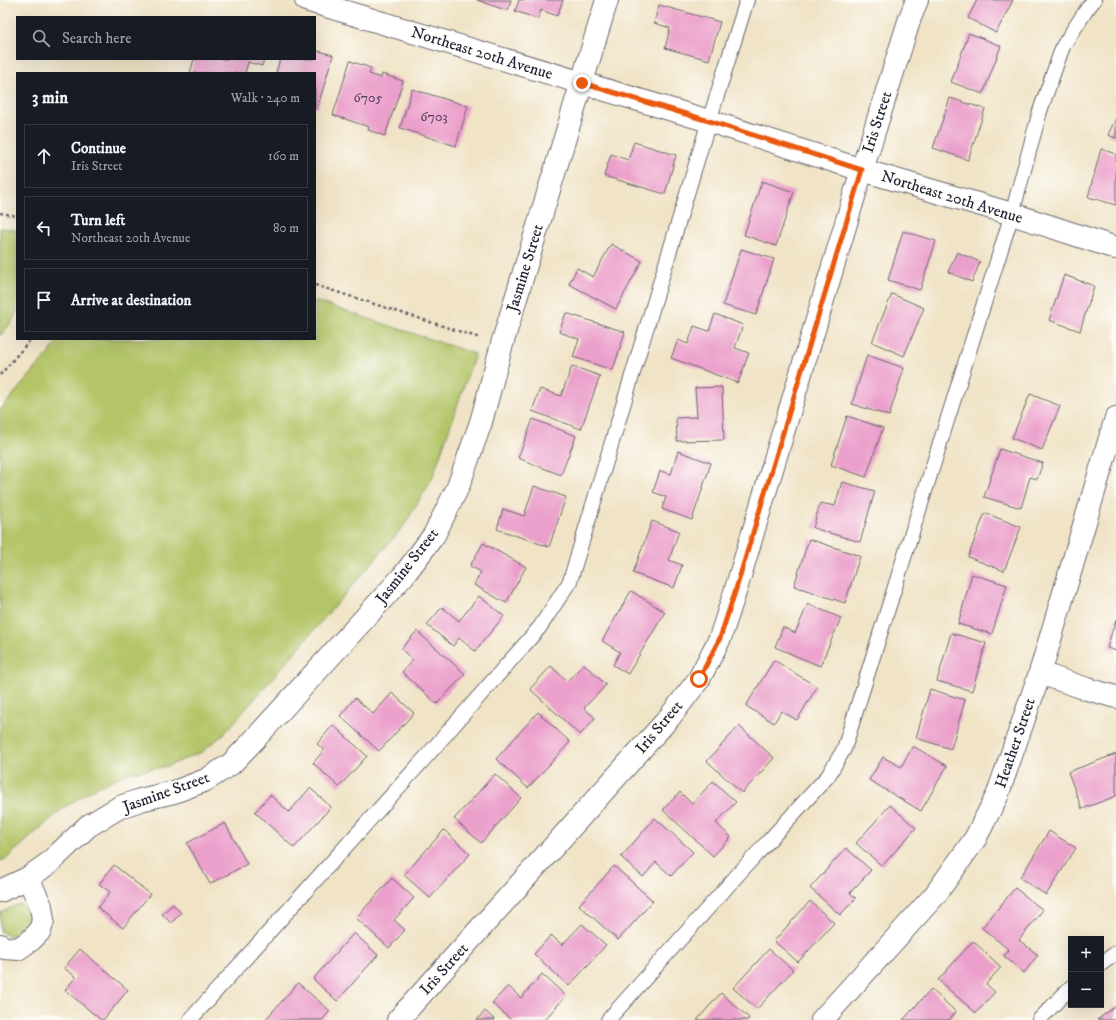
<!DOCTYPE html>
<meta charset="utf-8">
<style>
body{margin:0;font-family:"IM FELL DW Pica",serif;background:#242831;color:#f1f3f6}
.controls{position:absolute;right:12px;bottom:12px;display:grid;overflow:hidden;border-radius:0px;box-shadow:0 4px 16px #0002}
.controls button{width:36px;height:36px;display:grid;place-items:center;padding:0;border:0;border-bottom:1px solid #363941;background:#171b24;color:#f1f3f6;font:20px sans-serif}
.stop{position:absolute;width:12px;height:12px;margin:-9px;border:3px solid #ea580c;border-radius:50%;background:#fff}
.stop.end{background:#ea580c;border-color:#fff;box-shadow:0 1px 4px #0008}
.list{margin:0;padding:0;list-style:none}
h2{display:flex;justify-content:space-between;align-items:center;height:52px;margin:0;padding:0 16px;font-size:17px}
h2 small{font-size:13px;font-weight:400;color:#9ea1a6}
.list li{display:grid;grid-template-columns:26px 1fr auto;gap:12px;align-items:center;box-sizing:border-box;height:64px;margin:0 8px 8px;padding:0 8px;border:1px solid #363941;border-radius:0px}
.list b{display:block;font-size:15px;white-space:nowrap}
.list p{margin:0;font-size:13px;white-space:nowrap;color:#9ea1a6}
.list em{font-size:13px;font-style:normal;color:#9ea1a6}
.icon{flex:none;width:22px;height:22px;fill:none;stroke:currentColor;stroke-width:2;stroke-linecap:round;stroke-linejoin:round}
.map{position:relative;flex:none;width:1116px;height:1020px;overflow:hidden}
.search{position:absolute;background:#171b24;box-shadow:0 4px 16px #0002;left:16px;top:16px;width:300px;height:44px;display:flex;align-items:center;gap:10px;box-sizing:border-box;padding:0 14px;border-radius:0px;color:#9ea1a6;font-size:15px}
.panel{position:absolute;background:#171b24;box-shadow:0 4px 16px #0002;left:16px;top:72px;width:300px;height:268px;border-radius:0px}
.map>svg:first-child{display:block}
</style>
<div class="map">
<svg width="1116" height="1020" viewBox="0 0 1116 1020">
<rect width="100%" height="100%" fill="#fdfcf7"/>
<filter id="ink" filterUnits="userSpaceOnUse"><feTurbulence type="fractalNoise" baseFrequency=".025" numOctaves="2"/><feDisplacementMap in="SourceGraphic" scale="8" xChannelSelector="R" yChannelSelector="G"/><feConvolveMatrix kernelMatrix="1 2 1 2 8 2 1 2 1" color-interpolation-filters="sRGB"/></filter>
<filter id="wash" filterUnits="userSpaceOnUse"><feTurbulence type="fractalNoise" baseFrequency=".012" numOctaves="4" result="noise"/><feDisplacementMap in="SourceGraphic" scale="16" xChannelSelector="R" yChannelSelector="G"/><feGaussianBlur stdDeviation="0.9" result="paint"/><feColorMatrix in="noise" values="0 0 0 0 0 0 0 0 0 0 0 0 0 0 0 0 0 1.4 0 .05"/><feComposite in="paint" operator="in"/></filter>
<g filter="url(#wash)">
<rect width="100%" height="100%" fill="#f0e3c6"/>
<g fill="#b3c568" stroke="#6a7452">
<path d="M0,228L17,230V312L11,323L0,336Z"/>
<path d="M315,301L475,354L432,479L403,527L225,733L202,752L168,766L128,773L95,788L62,809L6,859L0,861V410L50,352L59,339H315Z"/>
<path d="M19,904C21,905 23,905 24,907C38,920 18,945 0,931V913Z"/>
</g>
<g id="blocks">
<g fill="#eb9fcb">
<path d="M477,0H511L508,11Z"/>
<path d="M519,0H563L557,16L541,10L538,19L515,11Z"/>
<path d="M977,0H1013L996,33L968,18Z"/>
<path d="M659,5L720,22L709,60L665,48L670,28L654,23Z"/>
<path d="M969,33L1001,46L983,94L951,82Z"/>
<path d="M315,50L333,55L317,109L315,108V73H276L280,59H315Z"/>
<path d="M194,59H264L262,66L248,62L245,73H190Z"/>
<path d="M350,61L371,68L369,74L381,78L382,74L403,81L385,136L368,130L369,127L333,115Z"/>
<path d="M412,89L468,106L456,146L400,128Z"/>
<path d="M950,98L985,109L968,160L933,148Z"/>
<path d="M1116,118V138L1108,135Z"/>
<path d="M634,142L676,155L665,194L604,176L611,154L628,160Z"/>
<path d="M1101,149L1116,154V205L1088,197Z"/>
<path d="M762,181L794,192L776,246L744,235Z"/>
<path d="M903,231L936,241L920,290L888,280Z"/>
<path d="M611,244L642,261L616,309L569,284L577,268L593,277Z"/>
<path d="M741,249L774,259L756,315L723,305Z"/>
<path d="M957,252L980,262L972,282L948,272Z"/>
<path d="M1064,275L1094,286L1080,331L1049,320Z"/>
<path d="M892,294L924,308L904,356L872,342Z"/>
<path d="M566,313L625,332L613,370L573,357L579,339L559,332Z"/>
<path d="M715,314L743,325L735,348L749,353L738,383L671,358L678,340L688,344L694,326L709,331Z"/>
<path d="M867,355L904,368L889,416L852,404Z"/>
<path d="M572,366L600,376L581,429L532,411L540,389L561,396Z"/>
<path d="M722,387L724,440L677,441L676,418L697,417L695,388Z"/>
<path d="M1030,394L1060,406L1042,450L1012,438Z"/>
<path d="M847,416L883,428L866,477L831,465Z"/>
<path d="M533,419L576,436L561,475L518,458Z"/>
<path d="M1000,449L1043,463L1037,479L1030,477L1021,508L984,497Z"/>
<path d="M678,451L711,463L692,520L662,509L666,497L653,492L660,471L671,474Z"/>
<path d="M842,482L875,491L860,542L813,528L820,503L835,506Z"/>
<path d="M534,486L566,497L549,547L497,529L503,509L524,516Z"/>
<path d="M985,513L1021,527L1004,571L968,557Z"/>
<path d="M652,521L679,531L669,560L682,565L674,588L633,573Z"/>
<path d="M809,539L860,556L845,603L794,586Z"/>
<path d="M483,543L526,567L506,603L474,585L481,572L470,566Z"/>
<path d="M972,574L1007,585L992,634L958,624Z"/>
<path d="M631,591L665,612L628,674L613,665L620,652L602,641Z"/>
<path d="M479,596L504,616L475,651L459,638L453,646L427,625L442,607L459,621Z"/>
<path d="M808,604L841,618L820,666L775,647L783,627L795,633Z"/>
<path d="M1116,619V651L1107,648Z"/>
<path d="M417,631L465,674L437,704L402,672L413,660L401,649Z"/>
<path d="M951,633L986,643L972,691L937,681Z"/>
<path d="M774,660L817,687L797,720L781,711L774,723L746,706Z"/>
<path d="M584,664L606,685L584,708L595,718L580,735L530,689L551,666L567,681Z"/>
<path d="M930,689L965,700L951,749L916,738Z"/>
<path d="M392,693L414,713L379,751L340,716L355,698L373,714Z"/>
<path d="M538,712L570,742L528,788L496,759Z"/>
<path d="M333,725L367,756L339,787L313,763L324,750L317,744Z"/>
<path d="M739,726L774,758L742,793L707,761Z"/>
<path d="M913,746L947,766L921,811L869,780L883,757L901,767Z"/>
<path d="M1116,754V796L1082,809L1068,772Z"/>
<path d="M495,774L521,798L481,843L454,819Z"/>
<path d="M713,781L736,802L716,823L731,837L713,856L663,810L680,792L692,804Z"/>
<path d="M310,788L331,807L294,848L255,812L270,795L289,812Z"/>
<path d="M890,805L916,828L882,866L856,843Z"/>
<path d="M655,818L693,852L671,876L656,862L643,877L621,857Z"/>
<path d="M225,823L247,864L210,884L187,843Z"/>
<path d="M444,830L470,854L430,898L404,875Z"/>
<path d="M1049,831L1076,848L1046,895L1020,878Z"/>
<path d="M846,848L871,870L850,893L856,898L840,915L810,888Z"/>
<path d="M114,865L150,894L123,928L98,908L110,892L99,884Z"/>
<path d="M614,866L653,901L618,940L579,905Z"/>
<path d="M392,878L414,898L394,920L405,930L389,948L356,918Z"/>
<path d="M1015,888L1043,910L1019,940L1038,955L1024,973L1004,956L1009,950L982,928Z"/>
<path d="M810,901L834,923L798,962L774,941Z"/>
<path d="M173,904L181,913L171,923L162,914Z"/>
<path d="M582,924L606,945L569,986L534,954L551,935L562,945Z"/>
<path d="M354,933L378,955L337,1001L313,979Z"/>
<path d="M973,941L1001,967L986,984L995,992L976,1013L938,980Z"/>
<path d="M80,949L128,990L103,1020H101L65,990L76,977L64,968Z"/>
<path d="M769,949L793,970L757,1009L733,988Z"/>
<path d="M542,974L566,996L544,1020H511L492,1003L508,986L521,998Z"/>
<path d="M298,983L330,1011L322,1020H265Z"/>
<path d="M931,989L956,1012L949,1020H903Z"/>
<path d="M721,993L749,1018L748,1020H697Z"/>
<path d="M1116,1006V1020H1097Z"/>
<path d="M485,1011L495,1020H477Z"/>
</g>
</g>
</g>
<g filter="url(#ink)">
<use href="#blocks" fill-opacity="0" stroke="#6a666c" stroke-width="1"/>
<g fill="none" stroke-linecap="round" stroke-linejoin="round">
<g stroke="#6a666c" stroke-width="16">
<g id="service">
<path d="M1101,964L1116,953"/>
<path d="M190,1020L425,758L540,627L570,581L709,121L747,0"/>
<path d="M608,1020L742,870L828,776L844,749L1012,214L1040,111L1063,46L1087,9L1094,0"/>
<path d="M1039,1020L1071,987"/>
</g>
</g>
<g stroke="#6a666c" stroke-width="24">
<g id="minor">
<path d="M306,0L709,121L862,170L1012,214L1116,248"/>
<path d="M0,891L28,878L49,863L88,826L120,807L140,800L174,792L206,780L231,764L253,741L404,575L434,535L458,487L481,422L502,344L607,0"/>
<path d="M0,945L4,948L18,949L31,940L40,931L43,920L41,906L28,878"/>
<path d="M398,1020L669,718L699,679L720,638L736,589L862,170L910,18L917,0"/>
</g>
</g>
<g stroke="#6a666c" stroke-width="24">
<g id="tertiary">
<path d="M1040,673L1087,689L1116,697"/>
<path d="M822,1020L935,895L975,839L997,796L1040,673L1116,418"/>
</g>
</g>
<g stroke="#6a666c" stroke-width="2.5" stroke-dasharray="3 3" stroke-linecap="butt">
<path d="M0,213L17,216"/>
<path d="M315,285L480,338"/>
<path d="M0,375L31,339"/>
</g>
<use href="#service" stroke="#fff" stroke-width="14"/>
<use href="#minor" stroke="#fff" stroke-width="22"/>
<use href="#tertiary" stroke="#fff" stroke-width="22"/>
</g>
</g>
<g fill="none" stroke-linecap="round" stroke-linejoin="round" filter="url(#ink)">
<path stroke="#ea580c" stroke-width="5" d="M582,83L709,121L862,170L736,589L720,638L699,679"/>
</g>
<g text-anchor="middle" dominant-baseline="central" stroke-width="3.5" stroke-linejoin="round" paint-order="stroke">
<g font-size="14" fill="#54415f">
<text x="368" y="98">6705</text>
<text x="434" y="117">6703</text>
</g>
<g font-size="16" fill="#22223b" stroke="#fdfcf7">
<text transform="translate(482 53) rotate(17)">Northeast 20th Avenue</text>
<text transform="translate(877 122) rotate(-72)">Iris Street</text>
<text transform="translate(952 197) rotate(17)">Northeast 20th Avenue</text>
<text transform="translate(525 268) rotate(-73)">Jasmine Street</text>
<text transform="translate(407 566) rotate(-52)">Jasmine Street</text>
<text transform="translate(659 727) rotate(-50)">Iris Street</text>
<text transform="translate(1015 743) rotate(-71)">Heather Street</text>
<text transform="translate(166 792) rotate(-20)">Jasmine Street</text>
<text transform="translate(444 969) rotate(-48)">Iris Street</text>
</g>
</g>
</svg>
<div class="controls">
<button>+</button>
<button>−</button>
</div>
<div class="stop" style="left:699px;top:679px"></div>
<div class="stop end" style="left:582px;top:83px"></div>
<div class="search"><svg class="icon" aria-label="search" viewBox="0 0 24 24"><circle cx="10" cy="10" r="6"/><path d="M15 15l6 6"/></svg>Search here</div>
<section class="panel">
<h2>3 min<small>Walk · 240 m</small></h2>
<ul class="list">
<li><svg class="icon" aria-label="ahead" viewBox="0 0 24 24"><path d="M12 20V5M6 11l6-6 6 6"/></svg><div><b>Continue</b><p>Iris Street</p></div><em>160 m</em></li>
<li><svg class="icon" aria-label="left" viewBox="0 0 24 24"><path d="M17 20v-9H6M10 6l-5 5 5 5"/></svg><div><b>Turn left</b><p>Northeast 20th Avenue</p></div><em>80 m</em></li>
<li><svg class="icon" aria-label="arrive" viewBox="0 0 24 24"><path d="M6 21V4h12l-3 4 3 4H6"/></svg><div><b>Arrive at destination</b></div></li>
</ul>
</section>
</div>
